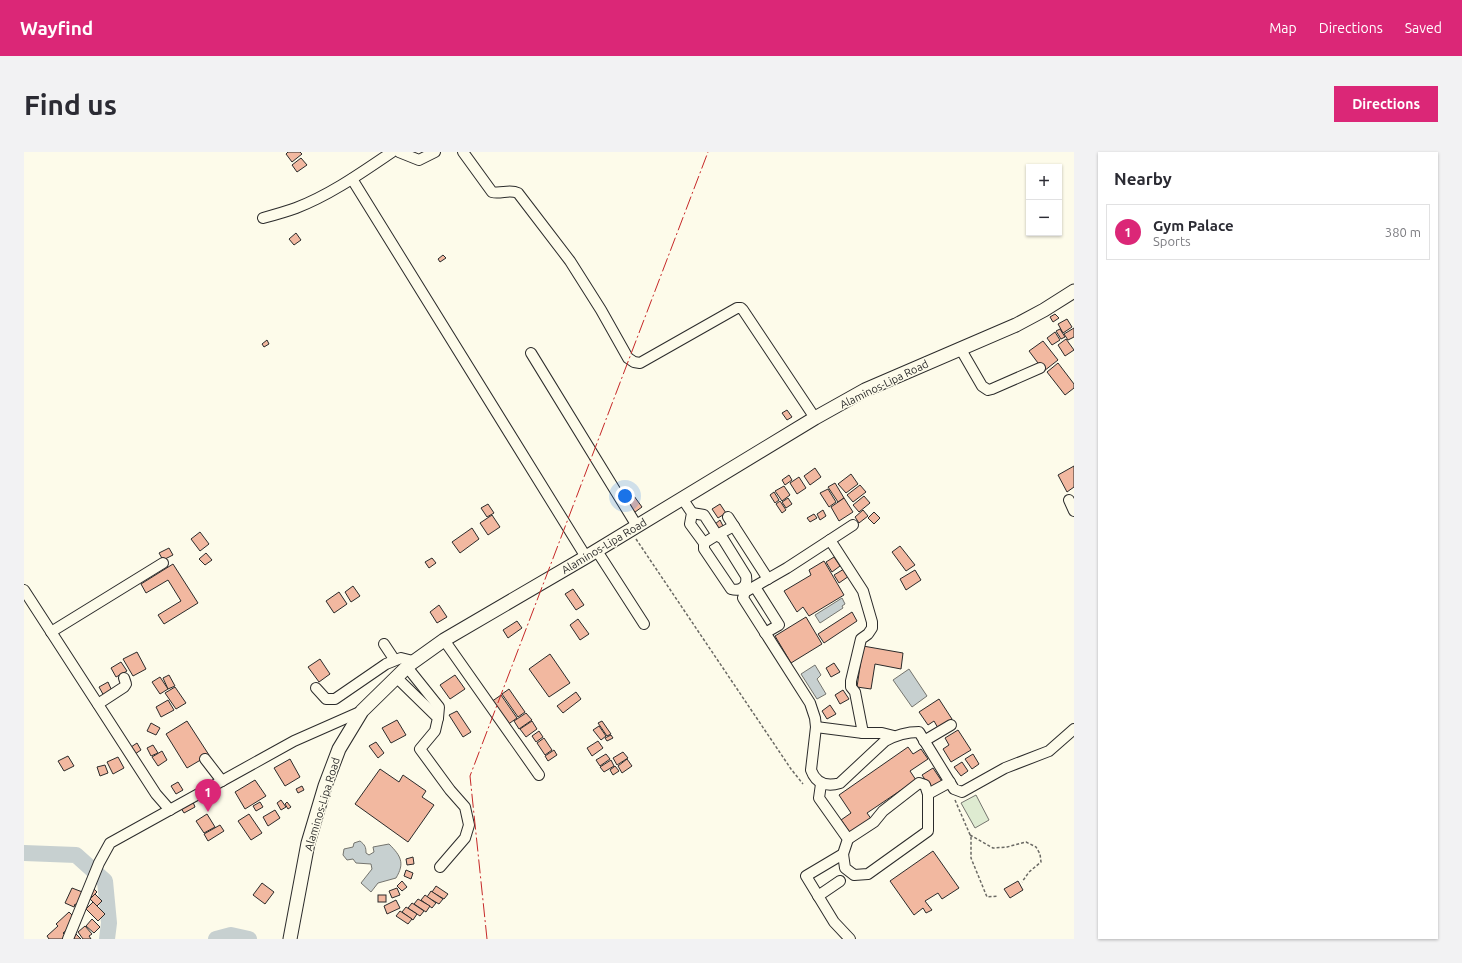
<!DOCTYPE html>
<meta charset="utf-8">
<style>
body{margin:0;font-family:Ubuntu,sans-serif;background:#f2f2f3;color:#2b2b33}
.controls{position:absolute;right:12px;top:12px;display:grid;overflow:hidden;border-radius:0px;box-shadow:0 1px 3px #0004}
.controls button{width:36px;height:36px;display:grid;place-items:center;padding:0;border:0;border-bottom:1px solid #e1e1e2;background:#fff;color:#2b2b33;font:20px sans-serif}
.you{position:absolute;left:601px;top:344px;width:14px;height:14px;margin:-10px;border:3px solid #fff;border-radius:50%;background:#1a73e8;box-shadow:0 0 0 6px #1a73e833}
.badge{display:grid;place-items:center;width:26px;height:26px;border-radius:50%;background:#db2777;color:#fff;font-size:13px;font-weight:700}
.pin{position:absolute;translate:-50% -33px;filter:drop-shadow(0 1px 2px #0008)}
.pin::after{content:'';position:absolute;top:21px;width:14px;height:12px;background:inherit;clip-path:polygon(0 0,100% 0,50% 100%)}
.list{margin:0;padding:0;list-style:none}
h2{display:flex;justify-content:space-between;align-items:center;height:52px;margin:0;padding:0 16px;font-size:17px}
h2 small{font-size:13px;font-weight:400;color:#7c7c81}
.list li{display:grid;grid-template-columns:26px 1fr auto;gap:12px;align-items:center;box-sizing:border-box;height:56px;margin:0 8px 8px;padding:0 8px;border:1px solid #e1e1e2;border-radius:0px}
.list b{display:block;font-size:15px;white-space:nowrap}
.list p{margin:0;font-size:13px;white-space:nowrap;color:#7c7c81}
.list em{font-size:13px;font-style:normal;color:#7c7c81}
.map{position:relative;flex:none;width:1050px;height:787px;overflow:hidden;border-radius:0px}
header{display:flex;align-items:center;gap:24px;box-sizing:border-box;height:56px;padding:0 20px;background:#db2777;color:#fff}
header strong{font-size:19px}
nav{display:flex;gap:22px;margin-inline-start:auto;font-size:14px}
.intro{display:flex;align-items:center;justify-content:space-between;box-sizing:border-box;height:96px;padding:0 24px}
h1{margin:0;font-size:28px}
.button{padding:10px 18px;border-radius:0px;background:#db2777;color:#fff;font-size:14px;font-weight:700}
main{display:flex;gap:24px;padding:0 24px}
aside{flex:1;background:#fff;border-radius:0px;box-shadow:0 1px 3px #0004}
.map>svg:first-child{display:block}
</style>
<header>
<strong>Wayfind</strong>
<nav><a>Map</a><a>Directions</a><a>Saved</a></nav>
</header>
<div class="intro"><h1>Find us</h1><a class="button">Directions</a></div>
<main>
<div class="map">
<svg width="1050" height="787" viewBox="0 0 1050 787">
<rect width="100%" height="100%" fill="#fdfbea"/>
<path fill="#deebd1" stroke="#74746e" d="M952,643L965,668L951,676L937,651Z"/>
<g fill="#c7d0d0" stroke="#74746e">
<path d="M818,446L821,452L818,454L819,456L796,471L791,463Z"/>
<path d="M791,513L797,523L793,527L802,542L793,547L777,522Z"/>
<path d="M885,517L903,544L888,555L869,528Z"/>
<path d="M336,689C341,693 342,695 342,701L345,703L350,700L349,695L365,692C377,704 381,711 372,726L354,731L347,740L337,731L348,717L347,712L332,711L329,707L323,708L319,703L320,697L329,695L330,691Z"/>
</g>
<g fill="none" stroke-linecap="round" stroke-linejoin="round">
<g stroke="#c7d0d0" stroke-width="16">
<path d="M0,701L52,703L81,729L85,771L83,787"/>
<path d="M192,787L207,783L225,787"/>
</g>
</g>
<g fill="#f2b8a0" stroke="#2b2b2b">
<path d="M264,0H276L278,2L268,10L262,2Z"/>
<path d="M277,6L283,13L273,20L268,13Z"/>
<path d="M272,81L277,88L270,93L265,87Z"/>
<path d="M419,103L422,106L416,110L414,107Z"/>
<path d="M1031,162L1035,166L1029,170L1026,165Z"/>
<path d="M1043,167L1048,175L1039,181L1034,172Z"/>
<path d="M1050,176V185L1044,188L1040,182Z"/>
<path d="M1036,177L1041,185L1037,187L1032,179Z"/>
<path d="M1031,180L1036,188L1028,193L1023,186Z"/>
<path d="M1042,187L1050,198L1041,204L1034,193Z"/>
<path d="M243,188L245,192L240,195L238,192Z"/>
<path d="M1019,189L1034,208L1020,219L1005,199Z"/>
<path d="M1034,211L1050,232V236L1041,243L1023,220Z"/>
<path d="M763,258L768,265L763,268L758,261Z"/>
<path d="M1050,314V335L1043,340L1034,323Z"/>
<path d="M791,316L797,325L786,333L780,324Z"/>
<path d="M827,322L834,332L822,341L814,332Z"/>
<path d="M765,323L768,328L761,333L758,328Z"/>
<path d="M775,325L782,336L773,342L766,331Z"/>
<path d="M811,331L820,346L814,350L804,335Z"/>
<path d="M836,333L842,340L829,350L823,343Z"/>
<path d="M760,334L766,343L758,349L751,339Z"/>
<path d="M804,337L812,350L805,355L796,341Z"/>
<path d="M750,340L755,348L751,351L746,343Z"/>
<path d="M610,344L618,355L607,363L599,352Z"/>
<path d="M840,344L846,351L835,360L829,353Z"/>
<path d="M764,346L768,352L762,356L758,350Z"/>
<path d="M820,346L829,360L815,369L807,355Z"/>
<path d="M756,349L762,358L758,361L752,352Z"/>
<path d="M464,352L470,361L463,365L457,356Z"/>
<path d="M696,352L702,361L694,366L688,357Z"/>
<path d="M799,358L802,364L796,368L793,362Z"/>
<path d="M839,358L844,364L835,371L831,365Z"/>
<path d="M850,360L856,366L850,372L844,366Z"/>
<path d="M790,362L793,366L786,370L783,366Z"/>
<path d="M468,363L476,375L464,383L456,371Z"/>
<path d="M696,368L700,376L695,379L691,372Z"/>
<path d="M448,376L455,387L436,401L428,390Z"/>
<path d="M176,380L185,392L176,399L167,387Z"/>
<path d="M876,394L891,413L882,419L868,400Z"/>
<path d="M145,396L149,403L139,408L135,401Z"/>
<path d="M182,401L188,408L181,413L175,407Z"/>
<path d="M810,405L816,414L808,420L802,410Z"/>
<path d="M408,406L412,411L405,416L401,410Z"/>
<path d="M800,409L820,443L785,464L779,455L773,460L760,439L787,423L785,418Z"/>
<path d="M149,412L174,451L140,472L134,463L157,449L144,428L122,441L117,432Z"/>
<path d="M820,417L825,424L815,431L810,423Z"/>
<path d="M891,418L897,428L882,438L876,427Z"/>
<path d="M329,434L336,444L327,450L321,440Z"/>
<path d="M549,437L560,453L552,458L541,442Z"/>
<path d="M315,440L323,452L310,461L302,449Z"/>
<path d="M415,453L423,465L413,471L406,460Z"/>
<path d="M828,460L833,469L800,491L794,482Z"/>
<path d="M782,465L798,492L767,511L751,484Z"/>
<path d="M554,467L565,482L556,488L546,473Z"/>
<path d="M493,469L498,476L484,486L479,478Z"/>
<path d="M839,494L879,501L877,517L851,512L847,537L833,535Z"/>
<path d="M113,500L122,517L109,524L99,507Z"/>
<path d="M526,502L546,531L525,545L505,517Z"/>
<path d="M296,507L306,522L295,530L284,515Z"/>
<path d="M97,510L103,519L92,525L87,516Z"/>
<path d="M810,511L816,520L807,525L802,516Z"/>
<path d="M145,523L151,534L144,537L139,526Z"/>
<path d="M431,523L441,537L426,547L416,533Z"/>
<path d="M136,525L144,537L136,542L128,530Z"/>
<path d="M84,530L88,539L80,544L75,535Z"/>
<path d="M151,535L162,551L152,557L141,541Z"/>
<path d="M485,537L501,560L494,565L478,542Z"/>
<path d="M819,538L825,547L816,552L811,543Z"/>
<path d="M552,540L557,547L539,561L533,554Z"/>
<path d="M477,543L493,566L483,573L467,550Z"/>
<path d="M915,547L928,567L914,576L910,569L904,573L895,560Z"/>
<path d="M144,548L150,558L137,565L132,555Z"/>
<path d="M806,553L812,562L803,567L798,559Z"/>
<path d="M433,559L447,580L439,585L425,563Z"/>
<path d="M502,561L508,568L495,577L490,569Z"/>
<path d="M373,568L382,583L367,591L358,576Z"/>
<path d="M163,569L185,603L163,616L142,582Z"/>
<path d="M508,569L513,577L502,585L496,577Z"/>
<path d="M578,569L587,582L583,584L574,571Z"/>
<path d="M127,571L136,576L132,583L123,579Z"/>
<path d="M575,574L582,584L577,588L569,578Z"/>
<path d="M934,578L947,598L927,610L919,597L925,593L921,586Z"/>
<path d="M515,579L519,585L512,590L508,584Z"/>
<path d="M587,583L589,586L583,589L581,586Z"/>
<path d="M520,586L528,598L521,603L513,591Z"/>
<path d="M574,589L579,596L568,604L563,596Z"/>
<path d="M352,590L360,601L354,606L345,594Z"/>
<path d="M113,591L117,598L111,602L107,595Z"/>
<path d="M129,593L134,601L127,604L123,596Z"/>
<path d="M884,595L889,602L897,597L904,607L886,619L892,628L843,661L848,668L827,682L817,668L827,661L815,643Z"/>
<path d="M530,598L533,603L524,609L521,604Z"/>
<path d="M138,599L143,608L134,614L128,605Z"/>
<path d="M599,600L604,606L593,613L589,606Z"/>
<path d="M582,602L586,607L576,614L572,608Z"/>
<path d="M949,602L955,612L948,617L941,607Z"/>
<path d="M44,604L50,614L40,619L34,609Z"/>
<path d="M94,605L100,616L89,622L83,610Z"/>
<path d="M266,607L276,625L261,634L250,616Z"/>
<path d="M603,607L608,614L598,621L594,614Z"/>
<path d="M587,608L590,614L580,620L576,615Z"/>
<path d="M938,610L944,619L937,624L930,615Z"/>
<path d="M81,613L84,621L76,624L73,615Z"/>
<path d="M591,614L595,619L589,623L586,618Z"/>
<path d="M909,616L919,631L908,638L898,623Z"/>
<path d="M356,617L375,630L379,623L402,639L398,645L410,653L384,690L331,652Z"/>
<path d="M231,628L242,644L221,657L211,640Z"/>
<path d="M154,630L159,638L152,642L147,634Z"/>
<path d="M278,634L280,638L274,641L272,637Z"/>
<path d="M257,648L262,655L257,658L253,651Z"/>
<path d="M169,650L171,655L160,661L157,656Z"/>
<path d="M236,650L239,655L232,659L229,654Z"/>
<path d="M263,650L267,655L264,657L261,652Z"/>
<path d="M251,658L256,666L244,674L239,665Z"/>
<path d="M183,662L191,675L180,681L172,669Z"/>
<path d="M225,662L238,681L227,688L214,669Z"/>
<path d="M196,673L200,679L184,689L180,682Z"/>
<path d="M909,699L935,736L918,747L914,741L901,749L908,758L902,761L899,756L890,763L866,729Z"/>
<path d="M389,705L390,712L383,713L382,707Z"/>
<path d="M382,718L389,721L387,727L380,724Z"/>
<path d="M378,729L383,735L378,739L373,734Z"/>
<path d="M994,729L999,738L986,746L980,737Z"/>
<path d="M238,731L250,740L241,752L229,743Z"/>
<path d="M412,734L424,742L420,747L408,740Z"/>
<path d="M48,736L61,741L55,754L51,752L50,755L41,751Z"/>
<path d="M69,736L73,740L68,745L64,741Z"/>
<path d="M373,736L376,743L368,746L365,739Z"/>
<path d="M407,739L419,747L415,752L403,745Z"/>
<path d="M71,742L78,749L73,754L66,747Z"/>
<rect x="354" y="743" width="8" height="7"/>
<path d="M401,743L412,751L408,756L397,748Z"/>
<path d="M394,747L406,754L402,760L390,752Z"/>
<path d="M372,748L376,756L363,762L360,754Z"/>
<path d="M69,750L81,762L74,769L62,757Z"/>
<path d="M388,751L400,759L396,764L384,756Z"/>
<path d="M382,755L393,762L389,768L378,760Z"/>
<path d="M376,759L388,767L384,772L372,764Z"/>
<path d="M45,760L51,766L50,772L39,781L42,784L39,787H25L23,784L34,774L32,772Z"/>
<path d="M68,767L76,775L70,781L62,774Z"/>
<path d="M61,774L68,782L65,784L67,787H59L54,780Z"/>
<path d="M52,782L57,787H48Z"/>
</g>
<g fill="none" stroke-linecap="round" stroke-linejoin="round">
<g stroke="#2b2b2b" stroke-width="12">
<g id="minor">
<path d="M375,0L395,8L411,0"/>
<path d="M439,0L468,40C477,42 486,37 494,41L546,109L577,158L604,206L610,210L616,211L713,156H717L719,158L791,266"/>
<path d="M328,27L562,405"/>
<path d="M239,66C250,63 261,60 272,56C306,43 337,21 368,0"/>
<path d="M936,196L958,234L964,238L968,237L1016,216"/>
<path d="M507,201L613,374"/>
<path d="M658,346L668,361L666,372L680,391"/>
<path d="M1045,348L1050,359"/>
<path d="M668,361L680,363L693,383L710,374"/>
<path d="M704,365L744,427"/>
<path d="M693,383L699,387L722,424C724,434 717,440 707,437L680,397V391Z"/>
<path d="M806,388L829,373"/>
<path d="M573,399L620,472"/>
<path d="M731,435L755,473L741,481"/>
<path d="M0,438L132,642L146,658"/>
<path d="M27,480L139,411"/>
<path d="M420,488L515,623"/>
<path d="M360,492L370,507"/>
<path d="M383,515L415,555L414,566"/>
<path d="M372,525L414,566L411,579L396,597L426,638L441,655L445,673L441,686L416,715"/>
<path d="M292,536L302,547H311L362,512L377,506L389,509"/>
<path d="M74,552L100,535L102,532L100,526"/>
<path d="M792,575L839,581"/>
<path d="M870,584L858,581H839L831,540L827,535V529L837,487L844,482L848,476V470L839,439L806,388L763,416L721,440L719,446L786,551L791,566L792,575L787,618C792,632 803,635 816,631L861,589C872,583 882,580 895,580L930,637L938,640L981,616L1025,599L1050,577"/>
<path d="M900,589L927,573"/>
<path d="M181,607L198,629"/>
<path d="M797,632L795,646L824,687L819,702L782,724L810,770L826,787"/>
<path d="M904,642L926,630"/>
<path d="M819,702L821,716L830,723L844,722L904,679V642L901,633L895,631L859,659L850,670L824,687"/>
<path d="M794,744L816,729"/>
<path d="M44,787L75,711L86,691L270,589L338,559"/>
</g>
</g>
<g stroke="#2b2b2b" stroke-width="15">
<path id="major" d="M266,787L284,691L301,634L315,597L338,559L385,513L420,488L562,405L791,266L841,238L992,173L1020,158L1050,139"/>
</g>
<g stroke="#6a6964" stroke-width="1.5" stroke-dasharray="3 2" stroke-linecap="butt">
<path d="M612,387L767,617L779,632"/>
<path d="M931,648L947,685V706L963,745L974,744"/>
<path d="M946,683L969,696L983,695L1002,690L1012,695L1016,702L1017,710L1005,720L998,730"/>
</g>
<use href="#minor" stroke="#fdfbea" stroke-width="10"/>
<use href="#major" stroke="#fdfbea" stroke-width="13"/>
<path stroke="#c62828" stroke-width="1" stroke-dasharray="14 3 2 3" stroke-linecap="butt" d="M463,787L446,624L684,0"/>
</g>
<g text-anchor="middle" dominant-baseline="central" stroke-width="3" stroke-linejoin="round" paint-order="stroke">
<g font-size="11" fill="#2b2b2b" stroke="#fdfbea">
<text transform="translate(860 232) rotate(-26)">Alaminos-Lipa Road</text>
<text transform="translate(580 394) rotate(-31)">Alaminos-Lipa Road</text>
<text transform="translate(298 652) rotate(-73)">Alaminos-Lipa Road</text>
</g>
</g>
</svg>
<div class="controls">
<button>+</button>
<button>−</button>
</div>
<div class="you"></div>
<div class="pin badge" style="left:184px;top:660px">1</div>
</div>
<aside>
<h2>Nearby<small></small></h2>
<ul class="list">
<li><span class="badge">1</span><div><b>Gym Palace</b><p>Sports</p></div><em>380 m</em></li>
</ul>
</aside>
</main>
